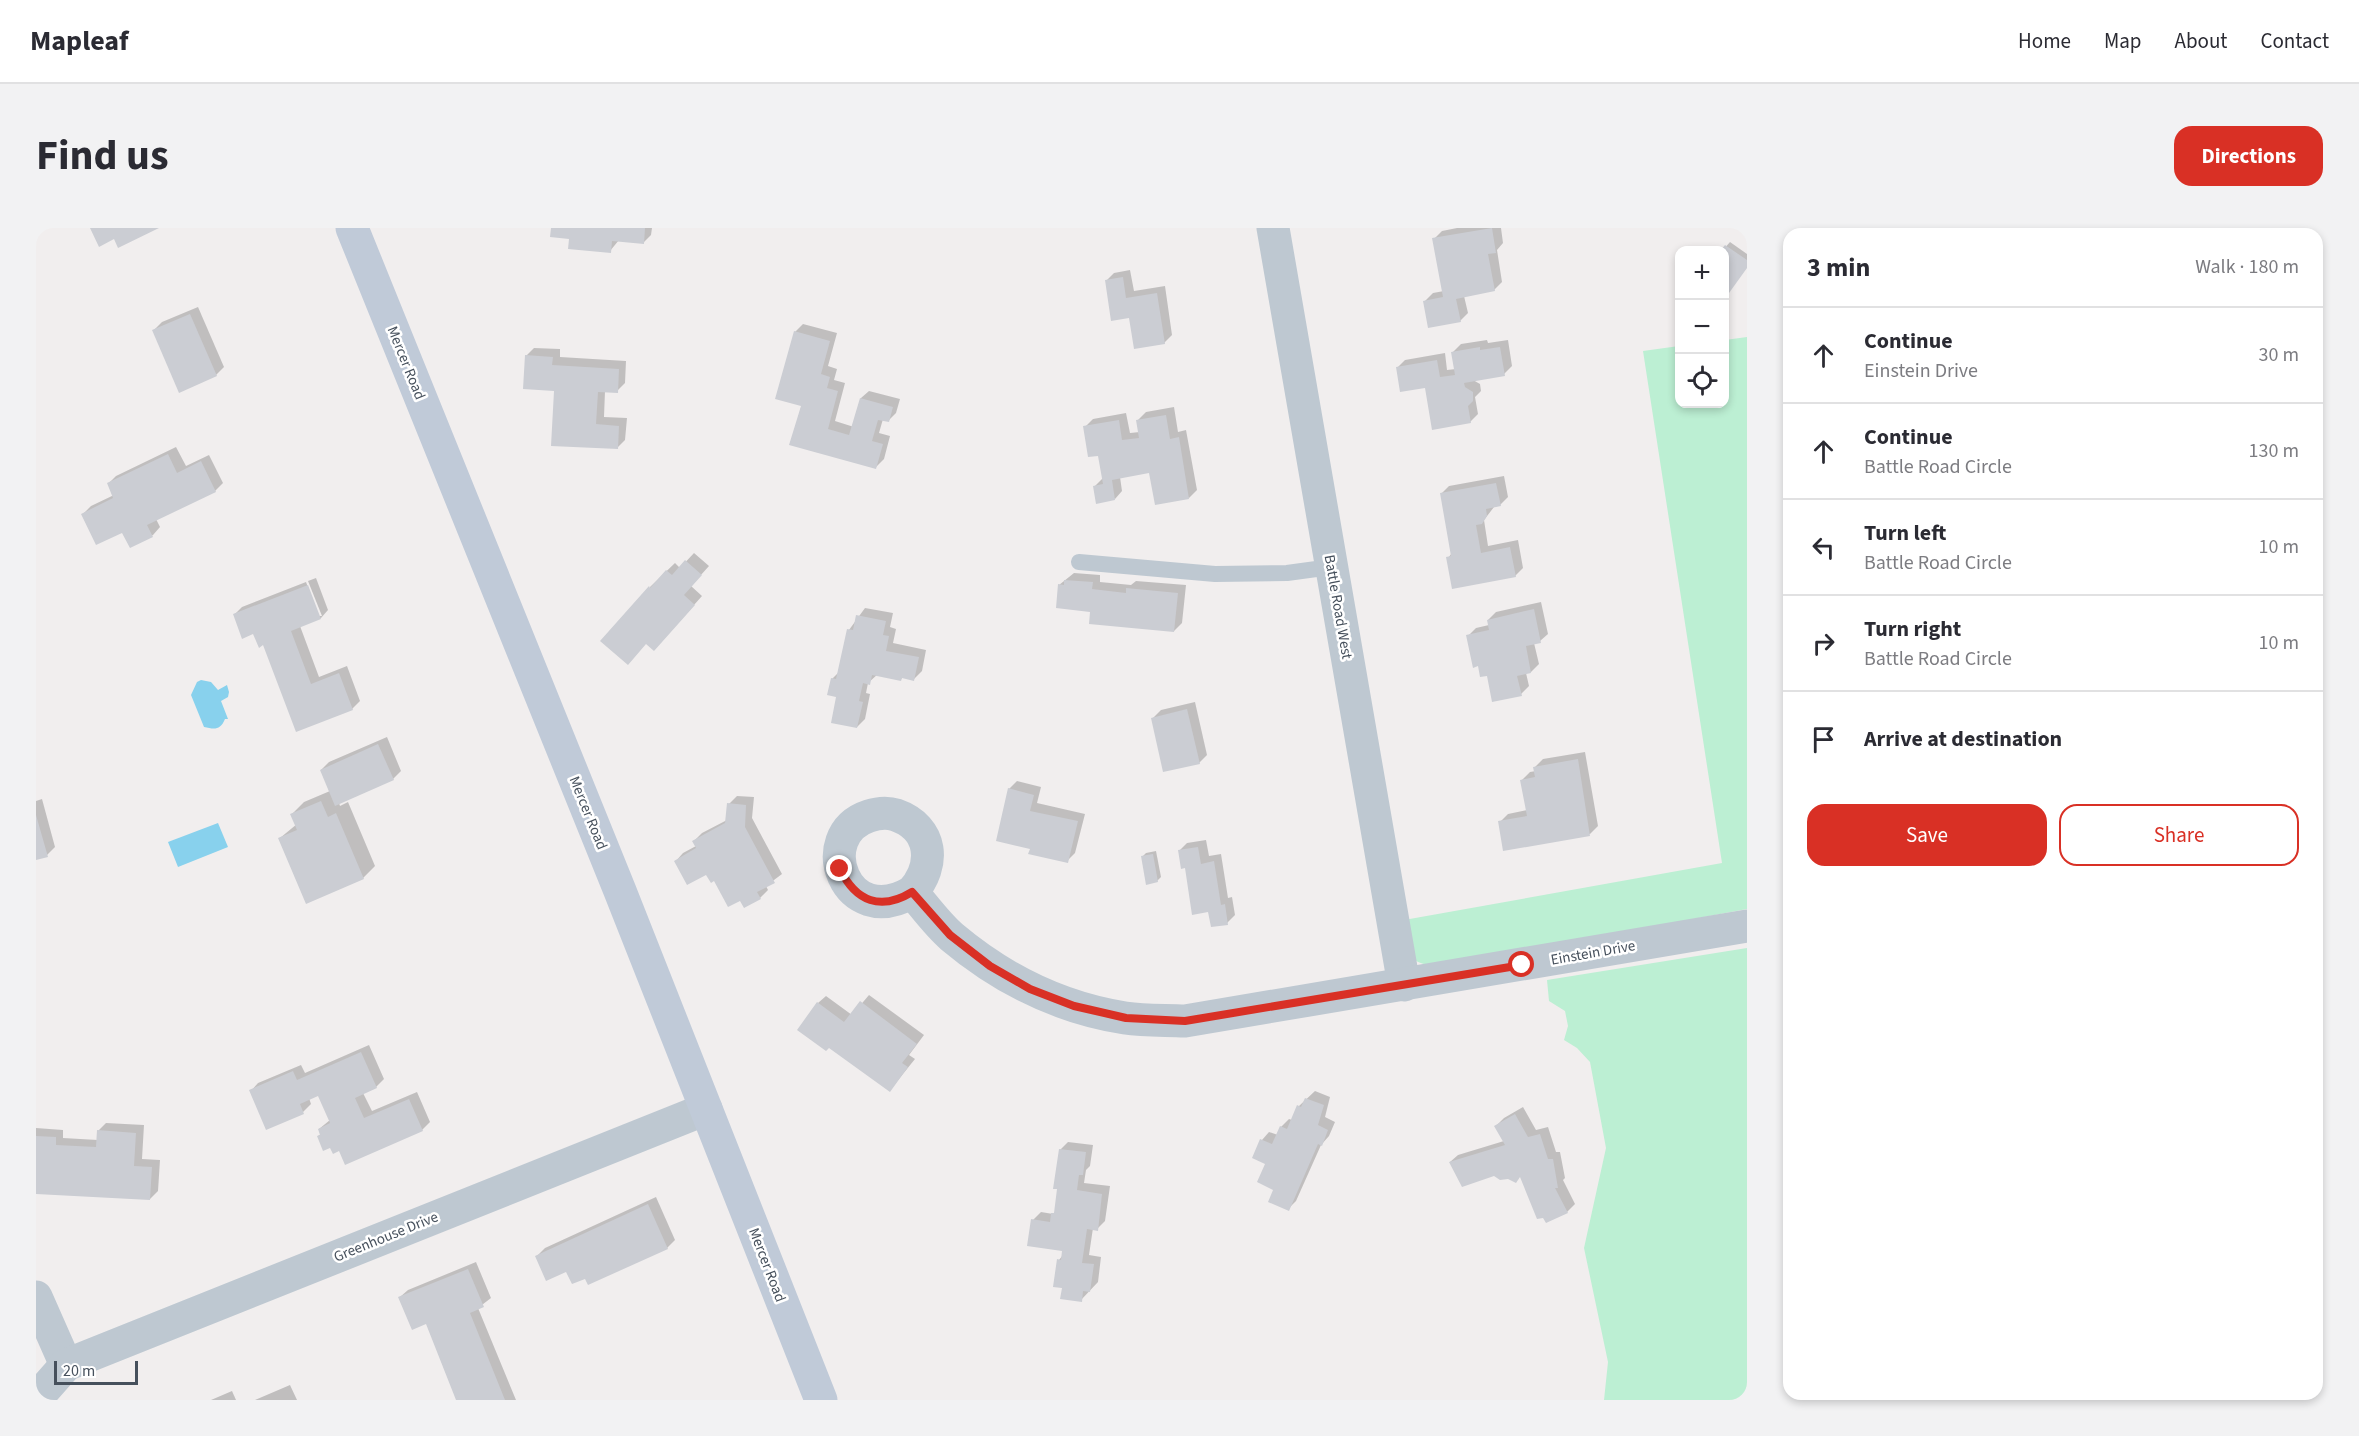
<!DOCTYPE html>
<meta charset="utf-8">
<style>
body{margin:0;font-family:"Source Sans 3",sans-serif;background:#f2f2f3;color:#2b2b33}
.controls{position:absolute;right:18px;top:18px;display:grid;overflow:hidden;border-radius:12px;box-shadow:0 3px 9px #0003}
.controls button{width:54px;height:54px;display:grid;place-items:center;padding:0;border:0;border-bottom:2px solid #e1e1e2;background:#fff;color:#2b2b33;font:30px sans-serif}
.scale{position:absolute;left:18px;bottom:15px;width:84px;box-sizing:border-box;padding-left:6px;border:3px solid #46505c;border-top:0;font-size:16px;line-height:21px;white-space:nowrap;color:#46505c;-webkit-text-stroke:4px #fff;paint-order:stroke}
.stop{position:absolute;width:18px;height:18px;margin:-14px;border:4px solid #d93025;border-radius:50%;background:#fff}
.stop.end{background:#d93025;border-color:#fff;box-shadow:0 2px 6px #0008}
.list{margin:0;padding:0;list-style:none}
h2{display:flex;justify-content:space-between;align-items:center;height:78px;margin:0;padding:0 24px;font-size:26px}
h2 small{font-size:20px;font-weight:400;color:#7c7c81}
.list li{display:grid;grid-template-columns:39px 1fr auto;gap:18px;align-items:center;box-sizing:border-box;height:96px;padding:0 24px;border-top:2px solid #e1e1e2}
.list b{display:block;font-size:22px;white-space:nowrap}
.list p{margin:0;font-size:20px;white-space:nowrap;color:#7c7c81}
.list em{font-size:20px;font-style:normal;color:#7c7c81}
.actions{display:flex;gap:12px;padding:18px 24px}
.actions a{flex:1;padding:14px 0;border:2px solid #d93025;border-radius:18px;text-align:center;font-size:21px;color:#d93025}
.actions .main{background:#d93025;color:#fff}
.icon{flex:none;width:33px;height:33px;fill:none;stroke:currentColor;stroke-width:2;stroke-linecap:round;stroke-linejoin:round}
.map{position:relative;flex:none;width:1711px;height:1172px;overflow:hidden;border-radius:18px}
header{display:flex;align-items:center;gap:36px;box-sizing:border-box;height:84px;padding:0 30px;background:#fff;border-bottom:2px solid #e1e1e2}
header strong{font-size:28px}
nav{display:flex;gap:33px;margin-inline-start:auto;font-size:21px}
.intro{display:flex;align-items:center;justify-content:space-between;box-sizing:border-box;height:144px;padding:0 36px}
h1{margin:0;font-size:42px}
.button{padding:15px 27px;border-radius:18px;background:#d93025;color:#fff;font-size:21px;font-weight:700}
main{display:flex;gap:36px;padding:0 36px}
aside{flex:1;background:#fff;border-radius:18px;box-shadow:0 3px 9px #0003}
.map>svg:first-child{display:block}
</style>
<header>
<strong>Mapleaf</strong>
<nav><a>Home</a><a>Map</a><a>About</a><a>Contact</a></nav>
</header>
<div class="intro"><h1>Find us</h1><a class="button">Directions</a></div>
<main>
<div class="map">
<svg width="1711" height="1172" viewBox="0 0 1711 1172">
<rect width="100%" height="100%" fill="#f1eeee"/>
<g fill="#bcefd3">
<path d="M1711,109V681L1410,737C1398,738 1386,738 1376,730L1368,692L1686,635L1607,123L1643,118L1644,176H1688L1689,112Z"/>
<path d="M1711,720V1172H1568L1572,1134L1548,1020L1570,920L1554,834L1541,820L1528,812L1532,798L1529,783L1513,773L1511,752Z"/>
</g>
<g fill="#88d1ed">
<path d="M165,452L175,454L182,462L191,457L193,464L192,469L185,473L192,491H189C184,503 178,501 168,499L155,467L161,454Z"/>
<path d="M182,595L192,619L142,639L132,614Z"/>
</g>
<g fill="#0003">
<path d="M516,0H616L615,7L607,15L583,12L574,23L534,9Z"/>
<path d="M1421,0H1465L1467,15L1461,22L1466,54L1458,62L1428,68L1432,85L1424,93L1389,73L1397,65L1408,63L1398,11L1406,3Z"/>
<path d="M1694,14L1711,26V39L1688,70L1687,22Z"/>
<path d="M1094,42L1098,63L1129,58L1136,107L1128,115L1094,88L1070,53L1078,45Z"/>
<path d="M162,79L188,139L180,147L118,102L126,94Z"/>
<path d="M767,96L801,105L792,138L801,141L798,152L809,155L799,193L818,199L825,170L833,163L864,171L860,185L852,193L847,191L843,205L854,208L848,231L840,239L755,216L766,176L759,104Z"/>
<path d="M1451,112L1452,115L1472,112L1476,138L1468,146L1437,152L1444,156L1445,163L1439,169L1442,186L1434,194L1390,158L1361,140L1369,132L1409,125L1411,142L1420,141L1417,124L1425,116Z"/>
<path d="M498,120L524,121V129L590,133L589,155L581,163H569L568,189L591,190L589,212L581,220L520,162L490,128Z"/>
<path d="M1138,179L1142,204L1150,202L1161,262L1153,270L1115,243L1084,249L1086,263L1079,271L1059,258L1067,250L1063,226L1049,199L1057,191L1090,185L1094,205L1104,204L1102,192L1110,184Z"/>
<path d="M140,219L150,238L173,227L187,255L179,263L120,291L124,299L117,307L95,318L87,303L47,286L55,278L78,267L72,256L80,248Z"/>
<path d="M1468,248L1472,269L1464,277L1458,279L1448,292L1452,318L1482,312L1487,340L1479,348L1412,330L1416,325L1405,266L1413,258Z"/>
<path d="M658,325L673,338L655,358L666,368L625,414L614,359L639,335L644,340Z"/>
<path d="M1038,345L1064,347V354L1095,357L1100,353L1150,357L1146,395L1138,403L1056,383L1023,357Z"/>
<path d="M280,350L292,382L285,390L264,398L283,449L311,438L324,473L316,481L261,502L228,415L198,387L206,379L270,354L283,388H286L272,353Z"/>
<path d="M1505,374L1512,406L1504,413L1498,415L1503,436L1495,444L1490,445L1493,458L1485,466L1452,446L1432,408L1440,400L1453,397L1452,392L1460,384Z"/>
<path d="M829,380L857,385L854,399L860,401L857,415L890,422L886,443L878,451L867,449L865,451L842,446L832,455L830,465L834,466L829,491L821,499L801,468L796,451L804,443L813,402Z"/>
<path d="M1159,474L1171,527L1163,535L1117,490L1125,482Z"/>
<path d="M351,509L365,543L357,551L303,575L304,578L312,574L339,638L327,650L244,610L261,596L256,586L268,574L294,563L285,542L293,534Z"/>
<path d="M1549,524L1562,598L1554,606L1464,594L1472,586L1491,582L1486,552L1494,544L1500,543L1499,539L1507,531Z"/>
<path d="M981,553L1005,559L1001,575L1049,586L1039,625L1031,633L995,620L973,561Z"/>
<path d="M701,568L718,569L716,590L746,646L730,658L732,662L724,670L705,671L671,645L640,633L647,625L660,618L658,613L666,605L691,592L693,576Z"/>
<path d="M6,571L19,619L11,627L0,630V573Z"/>
<path d="M1170,612L1173,628L1185,626L1192,670L1196,669L1199,687L1191,695L1174,683L1143,623L1151,615Z"/>
<path d="M1120,623L1125,649L1121,653L1106,629L1110,625Z"/>
<path d="M833,767L888,807L873,827L879,831L854,862L794,818L782,775L790,768L816,787Z"/>
<path d="M333,817L348,851L340,859L327,865L336,883L381,864L394,894L386,902L304,921L282,908L285,906L283,901L294,892L283,866L273,870L275,876L267,884L215,863L222,855L265,837L269,845Z"/>
<path d="M1279,863L1294,869L1289,889L1299,894L1293,908L1285,917L1260,973L1252,981L1239,961L1231,935L1218,929L1226,912L1233,904L1242,907L1245,899L1253,891L1256,892L1263,878Z"/>
<path d="M1487,879L1500,902L1512,899L1520,924H1524L1529,950L1527,952L1539,976L1531,984L1485,948L1472,949L1458,947L1414,934L1422,927L1468,913L1460,898L1468,890Z"/>
<path d="M70,895L108,897L106,931L124,932L122,963L114,971L0,964V900L27,902V910L62,912V903Z"/>
<path d="M1032,914L1057,917L1054,938L1050,942L1048,955L1074,958L1069,993L1061,1001L1057,1000L1053,1027L1065,1029L1062,1054L1045,1072L1027,1059L1023,1032L1027,1027L1028,1022L997,992L1005,984L1017,986L1020,983L1024,922Z"/>
<path d="M620,969L639,1012L631,1020L549,1049L501,1028L509,1020Z"/>
<path d="M440,1034L455,1070L442,1080L480,1172H422L391,1094L364,1069L372,1062Z"/>
<path d="M254,1157L261,1172H219Z"/>
<path d="M196,1163L200,1172H175Z"/>
</g>
<g fill="#cbcdd3">
<path d="M54,0H123L82,20L78,11L63,19Z"/>
<path d="M515,0H609L608,16L576,13L575,25L532,21L533,11L514,9Z"/>
<path d="M1456,0L1460,25L1452,26L1459,63L1420,71L1425,94L1392,100L1387,73L1407,69L1396,10Z"/>
<path d="M1689,17L1711,32V40L1688,72V22H1685Z"/>
<path d="M1087,49L1090,70L1121,65L1129,116L1098,121L1093,90L1075,93L1069,52Z"/>
<path d="M154,86L181,148L143,165L116,102Z"/>
<path d="M758,103L794,113L785,146L794,149L791,160L802,163L792,201L813,207L824,170L857,179L853,194L842,192L836,213L847,216L840,241L753,217L765,178L739,171Z"/>
<path d="M1444,119V122L1464,119L1469,148L1428,155L1429,159L1437,164V173L1432,178L1435,195L1396,202L1389,160L1364,164L1360,139L1401,132L1404,149L1419,147L1415,124Z"/>
<path d="M489,127L517,129L516,137L583,141L582,165L562,164L560,196L583,198L582,221L515,218L518,163L487,161Z"/>
<path d="M1130,187L1134,211L1143,209L1153,271L1119,277L1113,245L1076,252L1079,272L1060,276L1057,258L1067,256L1062,228L1052,229L1047,198L1083,192L1086,212L1103,210L1100,192Z"/>
<path d="M132,226L141,245L165,233L180,264L111,297L117,309L94,320L86,305L60,317L45,286L77,270L71,255Z"/>
<path d="M1460,255L1465,278L1450,281L1451,288L1446,296L1440,297L1445,325L1474,319L1480,349L1416,361L1410,329L1415,328L1404,265Z"/>
<path d="M649,332L666,347L648,367L659,377L618,423L610,416L592,437L564,413L613,358L614,360L630,342L636,347Z"/>
<path d="M1028,352L1057,354L1056,361L1090,365V360L1142,365L1138,404L1053,396L1054,384L1020,380L1022,356L1028,357Z"/>
<path d="M272,357L285,391L255,403L275,456L303,445L317,482L260,504L227,417L223,420L217,406L206,411L197,386Z"/>
<path d="M1498,381L1505,415L1490,418L1495,445L1481,448L1486,468L1456,474L1451,448L1444,449L1442,438L1437,440L1430,407L1453,402L1451,392Z"/>
<path d="M820,387L850,393L847,407L853,408L850,423L883,429L878,453L866,450L865,453L836,447L834,457L827,455L823,473L827,474L821,500L795,495L800,469L791,467L795,450L800,451L811,401L817,402Z"/>
<path d="M1151,481L1164,536L1127,544L1115,490Z"/>
<path d="M342,516L358,552L299,578L284,542Z"/>
<path d="M1542,531L1554,608L1467,623L1462,593L1491,588L1484,552L1499,549L1497,539Z"/>
<path d="M972,560L998,567L994,583L1042,593L1032,635L992,626L994,621L960,613Z"/>
<path d="M285,573L292,589L300,585L328,651L270,676L242,610L261,602L254,586Z"/>
<path d="M691,575L710,577L709,599L739,655L721,664L725,671L708,680L704,673L692,679L678,653L675,655L670,647L651,657L638,633L660,620L656,613L689,595Z"/>
<path d="M0,587L12,629L0,632Z"/>
<path d="M1162,619L1165,636L1178,633L1185,677L1189,676L1192,697L1175,699L1172,684L1156,687L1149,640L1145,641L1142,622Z"/>
<path d="M1117,626L1122,654L1110,657L1105,628Z"/>
<path d="M824,773L881,816L866,835L872,839L854,864L793,820L790,823L761,802L781,774L808,794Z"/>
<path d="M325,824L341,860L319,870L328,890L373,871L387,903L309,937L303,923L297,926L294,920L287,923L281,908L284,907L282,901L294,895L282,868L264,876L268,886L230,902L213,862L257,843L261,852Z"/>
<path d="M1269,870L1288,877L1282,897L1292,902L1286,918L1282,916L1253,983L1232,974L1237,962L1221,954L1229,936L1216,930L1224,911L1236,916L1244,898L1251,901L1261,877L1265,879Z"/>
<path d="M1479,886L1492,909L1504,906L1512,931H1517L1522,960H1519L1532,985L1510,995L1507,990L1501,991L1484,949L1480,955L1472,951L1464,952L1458,948L1426,959L1413,934L1469,917L1458,898Z"/>
<path d="M61,902L100,905L98,938L116,939L114,972L0,966V908L20,909V917L60,919Z"/>
<path d="M1023,921L1050,924L1047,947H1043L1041,962L1066,966L1062,1003L1051,1001L1046,1035L1058,1036L1054,1064L1047,1063L1046,1074L1024,1071L1026,1060L1017,1059L1021,1031L1025,1032L1026,1023L991,1018L995,991L1014,994L1015,985H1018L1021,961H1017Z"/>
<path d="M612,976L632,1021L552,1057L549,1051L536,1056L530,1044L510,1053L499,1028Z"/>
<path d="M432,1041L448,1079L434,1085L469,1172H420L390,1096L376,1102L362,1069Z"/>
</g>
<g fill="none" stroke-linecap="round" stroke-linejoin="round">
<path stroke="#bec8d1" stroke-width="16" d="M1043,334L1179,346L1251,345L1295,339"/>
<g stroke="#bec8d1" stroke-width="33">
<path d="M1237,0L1368,757"/>
<path d="M876,664C809,704 775,607 833,588C842,585 851,584 860,587C897,600 900,637 876,664C889,679 901,696 916,709C966,751 1025,780 1089,790C1109,793 1129,792 1149,793L1711,698"/>
<path d="M0,1069L30,1137"/>
<path d="M0,1171L30,1137L670,881"/>
</g>
<path stroke="#c0cad8" stroke-width="33" d="M316,0L584,663L785,1172"/>
</g>
<g fill="none" stroke-linecap="round" stroke-linejoin="round">
<path stroke="#d93025" stroke-width="8" d="M804,641C820,674 845,683 876,664L914,707L954,738L994,761L1038,778L1090,790L1149,793L1486,737"/>
</g>
<g text-anchor="middle" dominant-baseline="central" stroke-width="5" stroke-linejoin="round" paint-order="stroke">
<g font-size="15" fill="#46505c" stroke="#fff">
<text transform="translate(370 135) rotate(68)">Mercer Road</text>
<text transform="translate(1302 379) rotate(80)">Battle Road West</text>
<text transform="translate(552 585) rotate(68)">Mercer Road</text>
<text transform="translate(1557 725) rotate(-10)">Einstein Drive</text>
<text transform="translate(350 1009) rotate(-22)">Greenhouse Drive</text>
<text transform="translate(731 1037) rotate(69)">Mercer Road</text>
</g>
</g>
</svg>
<div class="controls">
<button>+</button>
<button>−</button>
<button><svg class="icon" aria-label="locate" viewBox="0 0 24 24"><circle cx="12" cy="12" r="6"/><path d="M12 2v4M12 18v4M2 12h4M18 12h4"/></svg></button>
</div>
<div class="scale">20 m</div>
<div class="stop" style="left:1486px;top:737px"></div>
<div class="stop end" style="left:804px;top:641px"></div>
</div>
<aside>
<h2>3 min<small>Walk · 180 m</small></h2>
<ul class="list">
<li><svg class="icon" aria-label="ahead" viewBox="0 0 24 24"><path d="M12 20V5M6 11l6-6 6 6"/></svg><div><b>Continue</b><p>Einstein Drive</p></div><em>30 m</em></li>
<li><svg class="icon" aria-label="ahead" viewBox="0 0 24 24"><path d="M12 20V5M6 11l6-6 6 6"/></svg><div><b>Continue</b><p>Battle Road Circle</p></div><em>130 m</em></li>
<li><svg class="icon" aria-label="left" viewBox="0 0 24 24"><path d="M17 20v-9H6M10 6l-5 5 5 5"/></svg><div><b>Turn left</b><p>Battle Road Circle</p></div><em>10 m</em></li>
<li><svg class="icon" aria-label="right" viewBox="0 0 24 24"><path d="M7 20v-9h11M14 6l5 5-5 5"/></svg><div><b>Turn right</b><p>Battle Road Circle</p></div><em>10 m</em></li>
<li><svg class="icon" aria-label="arrive" viewBox="0 0 24 24"><path d="M6 21V4h12l-3 4 3 4H6"/></svg><div><b>Arrive at destination</b></div></li>
</ul>
<div class="actions"><a class="main">Save</a><a>Share</a></div>
</aside>
</main>
